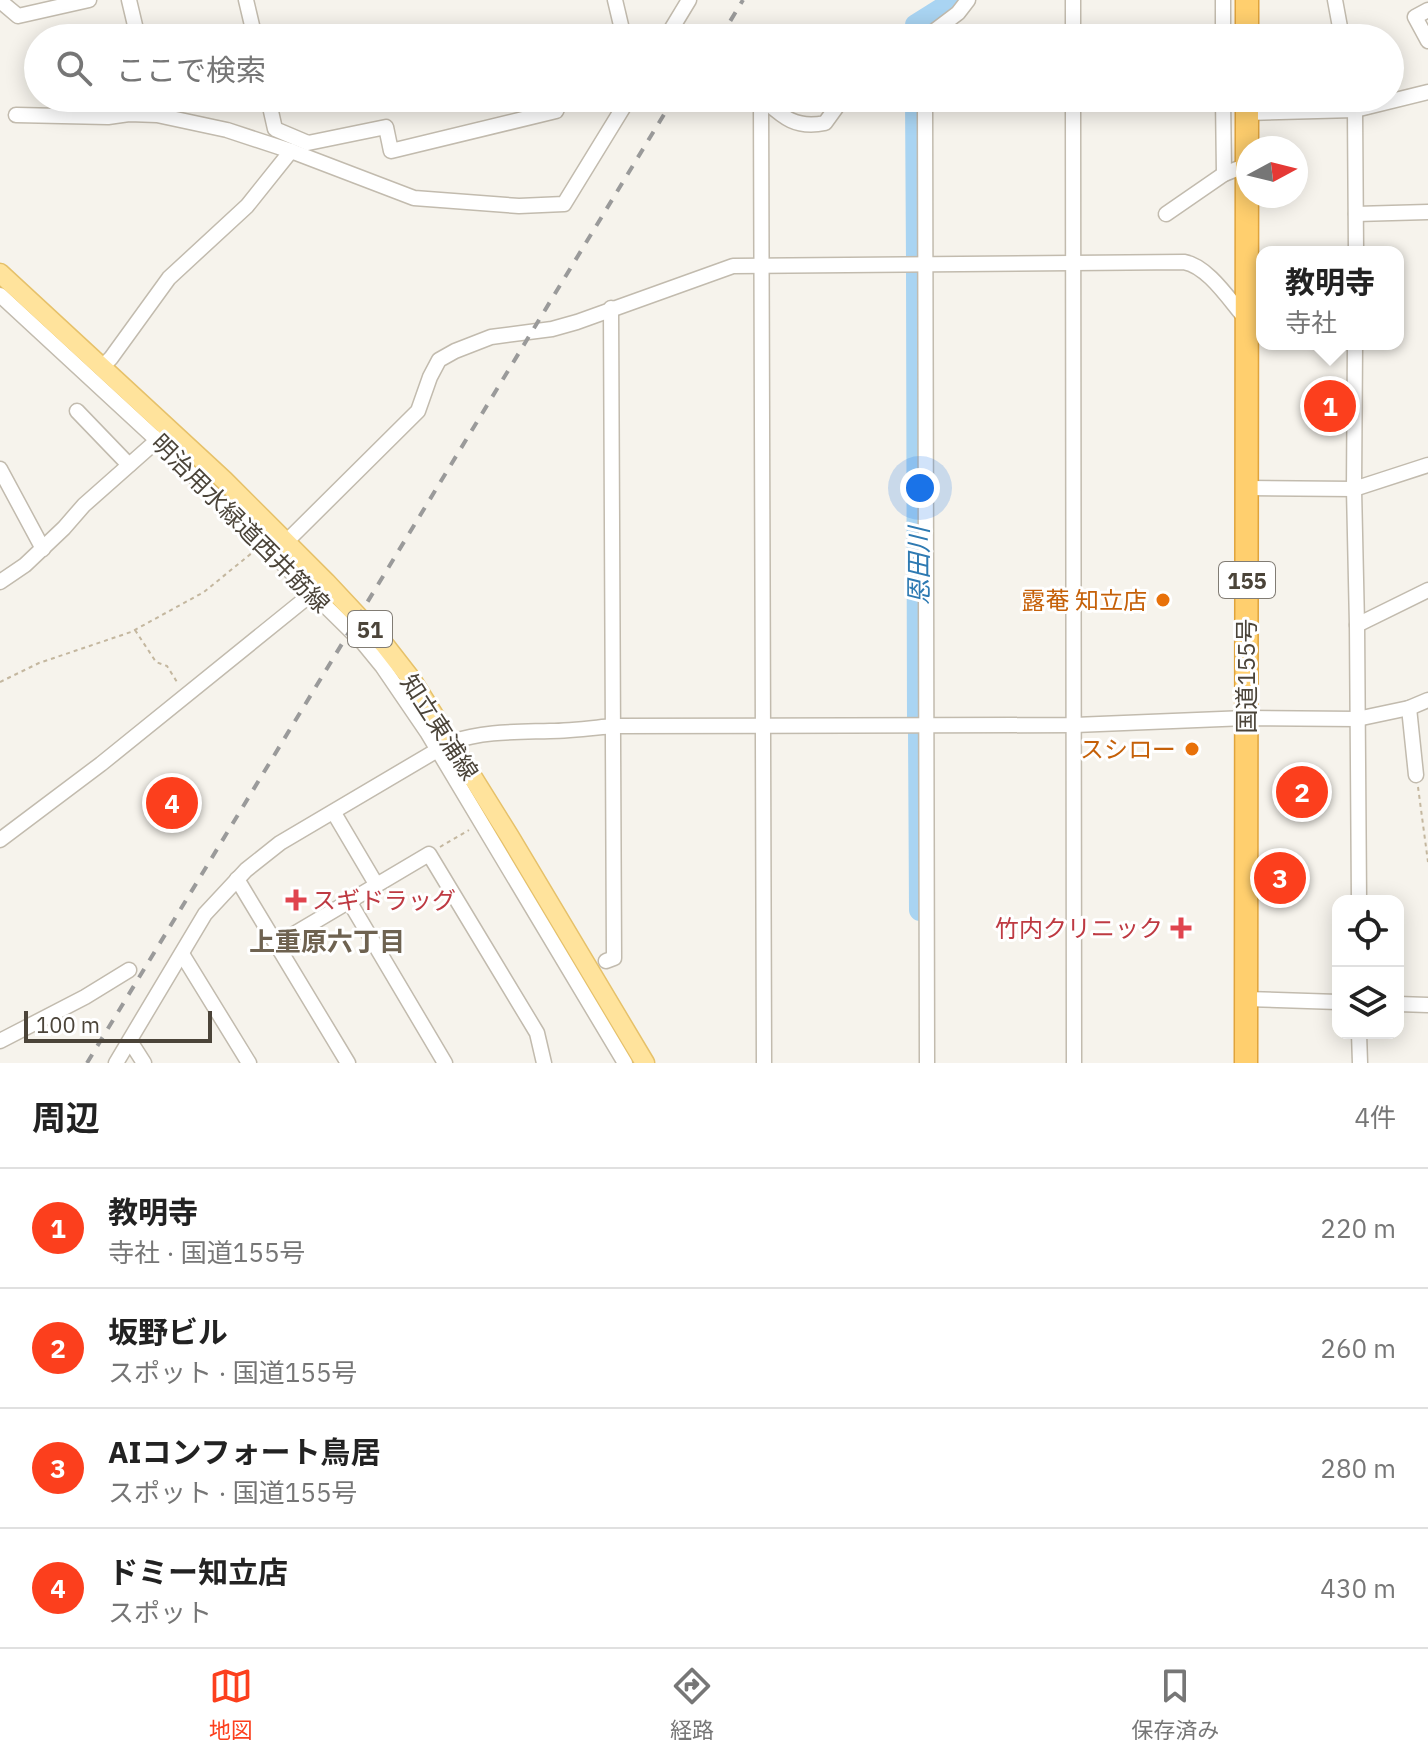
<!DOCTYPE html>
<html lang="ja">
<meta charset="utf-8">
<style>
body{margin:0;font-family:"IBM Plex Sans","Noto Sans JP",sans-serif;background:#f6f6f6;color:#222}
.controls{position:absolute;right:24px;bottom:24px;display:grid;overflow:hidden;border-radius:16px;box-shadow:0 4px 20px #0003}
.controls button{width:72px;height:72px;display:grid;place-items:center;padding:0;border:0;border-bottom:2px solid #e0e0e0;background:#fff;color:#222;font:40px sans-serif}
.compass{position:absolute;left:1236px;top:136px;width:72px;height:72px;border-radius:50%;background:#fff;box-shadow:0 4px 20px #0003;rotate:83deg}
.scale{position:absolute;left:24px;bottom:20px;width:188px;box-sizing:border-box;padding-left:8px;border:4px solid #4b4439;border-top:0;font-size:22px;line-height:28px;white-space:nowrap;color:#4b4439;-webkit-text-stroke:6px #fff;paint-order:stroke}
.you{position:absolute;left:920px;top:488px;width:28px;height:28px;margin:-20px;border:6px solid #fff;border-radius:50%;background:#1a73e8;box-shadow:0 0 0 12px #1a73e833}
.badge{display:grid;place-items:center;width:52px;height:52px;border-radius:50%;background:#fc3f1d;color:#fff;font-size:26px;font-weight:700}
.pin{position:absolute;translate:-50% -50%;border:4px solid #fff;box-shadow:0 2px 8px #0006}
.popup{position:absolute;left:1256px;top:246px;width:148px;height:104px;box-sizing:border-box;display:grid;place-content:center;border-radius:16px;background:#fff;filter:drop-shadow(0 2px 6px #0005);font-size:26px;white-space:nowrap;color:#767676}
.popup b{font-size:30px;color:#222}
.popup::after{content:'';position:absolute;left:50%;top:100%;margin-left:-16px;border:16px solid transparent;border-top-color:#fff}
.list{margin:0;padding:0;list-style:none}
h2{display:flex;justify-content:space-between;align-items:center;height:104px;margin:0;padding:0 32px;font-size:34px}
h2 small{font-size:26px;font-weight:400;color:#767676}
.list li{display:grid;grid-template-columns:52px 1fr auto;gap:24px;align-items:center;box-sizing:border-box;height:120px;padding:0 32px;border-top:2px solid #e0e0e0}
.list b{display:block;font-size:30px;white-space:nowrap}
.list p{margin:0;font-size:26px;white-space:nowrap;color:#767676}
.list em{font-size:26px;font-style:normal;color:#767676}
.icon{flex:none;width:44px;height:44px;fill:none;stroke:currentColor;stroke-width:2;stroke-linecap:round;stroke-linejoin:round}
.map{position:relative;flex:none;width:1428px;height:1063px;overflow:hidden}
.search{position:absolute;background:#fff;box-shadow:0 4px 20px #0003;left:24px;right:24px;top:24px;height:88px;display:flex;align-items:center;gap:20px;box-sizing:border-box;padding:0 28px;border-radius:44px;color:#767676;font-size:30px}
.sheet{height:584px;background:#fff}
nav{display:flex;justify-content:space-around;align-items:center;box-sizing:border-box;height:112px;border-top:2px solid #e0e0e0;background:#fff;font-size:22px;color:#767676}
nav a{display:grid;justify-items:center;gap:4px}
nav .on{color:#fc3f1d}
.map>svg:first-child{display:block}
</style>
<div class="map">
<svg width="1428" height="1063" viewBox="0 0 1428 1063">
<rect width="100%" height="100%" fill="#f6f3ec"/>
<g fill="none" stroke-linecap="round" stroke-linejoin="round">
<g stroke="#a9d4f2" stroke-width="22">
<path d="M916,38V25L948,5L951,0"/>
<path d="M916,98L917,259"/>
<path d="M917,270L918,719"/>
<path d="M919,731L920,910"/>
</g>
<g stroke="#c2bbae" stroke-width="17">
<g id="minor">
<path d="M129,0L138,38"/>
<path d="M246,0L255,38"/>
<path d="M615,0L624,38"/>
<path d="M1223,0V38"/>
<path d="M1335,0L1342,38"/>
<path d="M0,1L18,16L89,0"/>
<path d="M1428,10L1415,17L1428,41"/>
<path d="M666,38L689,0"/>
<path d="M925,38L958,13L968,0"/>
<path d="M1073,38V0"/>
<path d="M268,98L275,129L308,143L386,127L391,151L556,111L562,98"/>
<path d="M761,98L764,1063"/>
<path d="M762,98C783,117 795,129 825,123L838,105L840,98"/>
<path d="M925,98L927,1063"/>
<path d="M1073,98L1074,1063"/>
<path d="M1223,98L1224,174"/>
<path d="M1353,98L1355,110L1356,252"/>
<path d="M1247,113L1355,110L1428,92"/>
<path d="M16,115L108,117L129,114L157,115L227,130L291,151"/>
<path d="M1166,214L1224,174L1247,165"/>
<path d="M1356,214L1428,212"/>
<path d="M0,295L157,440L364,644L382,666L427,732L625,1063"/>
<path d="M1355,344L1354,489L1357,625L1359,901"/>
<path d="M102,367L111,358L169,278L247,206L291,151L414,198L519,206L564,204L629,98"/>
<path d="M77,411L129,465"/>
<path d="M0,469L43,549"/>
<path d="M1247,488L1354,489L1428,465"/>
<path d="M286,542L418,411L430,377L439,360L455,351L491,337L552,329L577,322L733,266L1184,262C1208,266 1230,301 1246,319"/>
<path d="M0,582L25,565L64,528L84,505L162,436"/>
<path d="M1357,625L1428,590"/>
<path d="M1409,708L1416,775"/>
<path d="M334,813L376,884"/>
<path d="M0,840L101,764L320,587"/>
<path d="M237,879L348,1063"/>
<path d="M349,901L445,1063"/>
<path d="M277,944L429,854L537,1033L544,1063"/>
<path d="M182,954L249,1063"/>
<path d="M606,961L614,958L611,308"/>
<path d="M1246,999L1338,1002"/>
<path d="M1398,1004L1428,1005"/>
<path d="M1359,1033L1360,1063"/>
<path d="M0,1041L85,997L129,970"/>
<path d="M130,1041L144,1063"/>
<path d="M116,1063L205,914L246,870L280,843L451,742C484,731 515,732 550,731C571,731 592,728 613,726L1075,725L1246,718L1357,719L1409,708L1428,700"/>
</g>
</g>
<g stroke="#e6c16a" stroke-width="21">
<path id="major" d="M0,273L224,480L326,582L384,644L412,680L510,837L645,1063"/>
</g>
<g stroke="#e0a43c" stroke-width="25">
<g id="highway">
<path d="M1247,0V38"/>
<path d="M1246,1063L1247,98"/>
</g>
</g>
<g stroke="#c4b79f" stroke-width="2" stroke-dasharray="4 4" stroke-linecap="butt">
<path d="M135,630L156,662L167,666L177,682"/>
<path d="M0,682L39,663L131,632L204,592L253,552"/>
<path d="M1418,787L1428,862"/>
<path d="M440,847L469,830"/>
</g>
<use href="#minor" stroke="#fff" stroke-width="14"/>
<use href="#major" stroke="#ffe39c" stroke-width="18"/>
<use href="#highway" stroke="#ffcf6e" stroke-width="22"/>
<g stroke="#9a9a9a" stroke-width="4" stroke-dasharray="10 10" stroke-linecap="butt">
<path d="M720,38L743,0"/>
<path d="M87,1063L674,98"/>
</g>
</g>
<g fill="#e8710a" stroke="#fff" stroke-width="3">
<circle cx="1163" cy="600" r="8"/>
<circle cx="1192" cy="749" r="8"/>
</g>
<g fill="#e0444e" stroke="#fff" stroke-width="3">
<path d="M292 888h8v8h8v8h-8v8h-8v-8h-8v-8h8z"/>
<path d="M1177 916h8v8h8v8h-8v8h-8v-8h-8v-8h8z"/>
</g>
<g text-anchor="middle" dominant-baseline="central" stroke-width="6" stroke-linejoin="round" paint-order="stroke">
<g fill="#fff" stroke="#817c74" stroke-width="2">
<rect x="1219" y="562" width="56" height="36" rx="6"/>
<rect x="348" y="611" width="44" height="36" rx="6"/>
</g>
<g font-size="22" font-weight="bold" fill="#4b4439">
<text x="1247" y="580">155</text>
<text x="370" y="629">51</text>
</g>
<g font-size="24" fill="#4b4439" stroke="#fff">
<text transform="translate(241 523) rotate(45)">明治用水緑道西井筋線</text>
<text transform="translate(1246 676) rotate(-90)">国道155号</text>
<text transform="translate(440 727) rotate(57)">知立東浦線</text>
</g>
<g font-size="24" fill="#c56008" stroke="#fff" text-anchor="end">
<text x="1147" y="600">露菴 知立店</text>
<text x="1176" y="749">スシロー</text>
</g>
<g font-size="24" fill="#be3a42" stroke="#fff" text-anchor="start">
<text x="312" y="900">スギドラッグ</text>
<text x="1163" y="928" text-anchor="end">竹内クリニック</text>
</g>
<g font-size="26" font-style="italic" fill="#2e7ab2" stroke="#fff">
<text transform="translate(918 566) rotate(-90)">恩田川</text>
</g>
<g font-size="26" font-weight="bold" fill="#6e6250" stroke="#fff">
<text x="327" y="941">上重原六丁目</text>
</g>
</g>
</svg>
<div class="controls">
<button><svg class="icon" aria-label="locate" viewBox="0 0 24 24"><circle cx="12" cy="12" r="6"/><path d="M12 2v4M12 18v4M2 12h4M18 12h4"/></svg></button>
<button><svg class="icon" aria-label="layers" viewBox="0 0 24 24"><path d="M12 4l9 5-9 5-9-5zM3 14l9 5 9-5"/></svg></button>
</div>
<svg class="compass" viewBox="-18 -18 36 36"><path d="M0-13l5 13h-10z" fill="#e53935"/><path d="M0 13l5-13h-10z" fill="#767676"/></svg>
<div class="scale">100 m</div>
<div class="you"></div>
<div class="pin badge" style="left:1330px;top:406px">1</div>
<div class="popup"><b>教明寺</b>寺社</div>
<div class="pin badge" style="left:1302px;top:792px">2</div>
<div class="pin badge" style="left:1280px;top:878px">3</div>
<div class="pin badge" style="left:172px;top:803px">4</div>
<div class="search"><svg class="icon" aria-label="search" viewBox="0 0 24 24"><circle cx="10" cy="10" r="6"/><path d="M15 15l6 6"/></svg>ここで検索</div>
</div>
<section class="sheet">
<h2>周辺<small>4件</small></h2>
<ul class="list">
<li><span class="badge">1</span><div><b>教明寺</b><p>寺社 · 国道155号</p></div><em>220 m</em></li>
<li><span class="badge">2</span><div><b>坂野ビル</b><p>スポット · 国道155号</p></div><em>260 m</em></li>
<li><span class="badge">3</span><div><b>AIコンフォート鳥居</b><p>スポット · 国道155号</p></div><em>280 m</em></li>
<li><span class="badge">4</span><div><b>ドミー知立店</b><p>スポット</p></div><em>430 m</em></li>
</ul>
</section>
<nav>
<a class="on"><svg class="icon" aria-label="map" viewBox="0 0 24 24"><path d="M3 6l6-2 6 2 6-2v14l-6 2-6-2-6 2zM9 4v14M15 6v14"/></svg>地図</a>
<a><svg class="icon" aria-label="directions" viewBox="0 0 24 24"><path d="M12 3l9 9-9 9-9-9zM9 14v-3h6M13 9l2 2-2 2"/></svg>経路</a>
<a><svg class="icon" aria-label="saved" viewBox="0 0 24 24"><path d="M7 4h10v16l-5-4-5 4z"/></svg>保存済み</a>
</nav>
